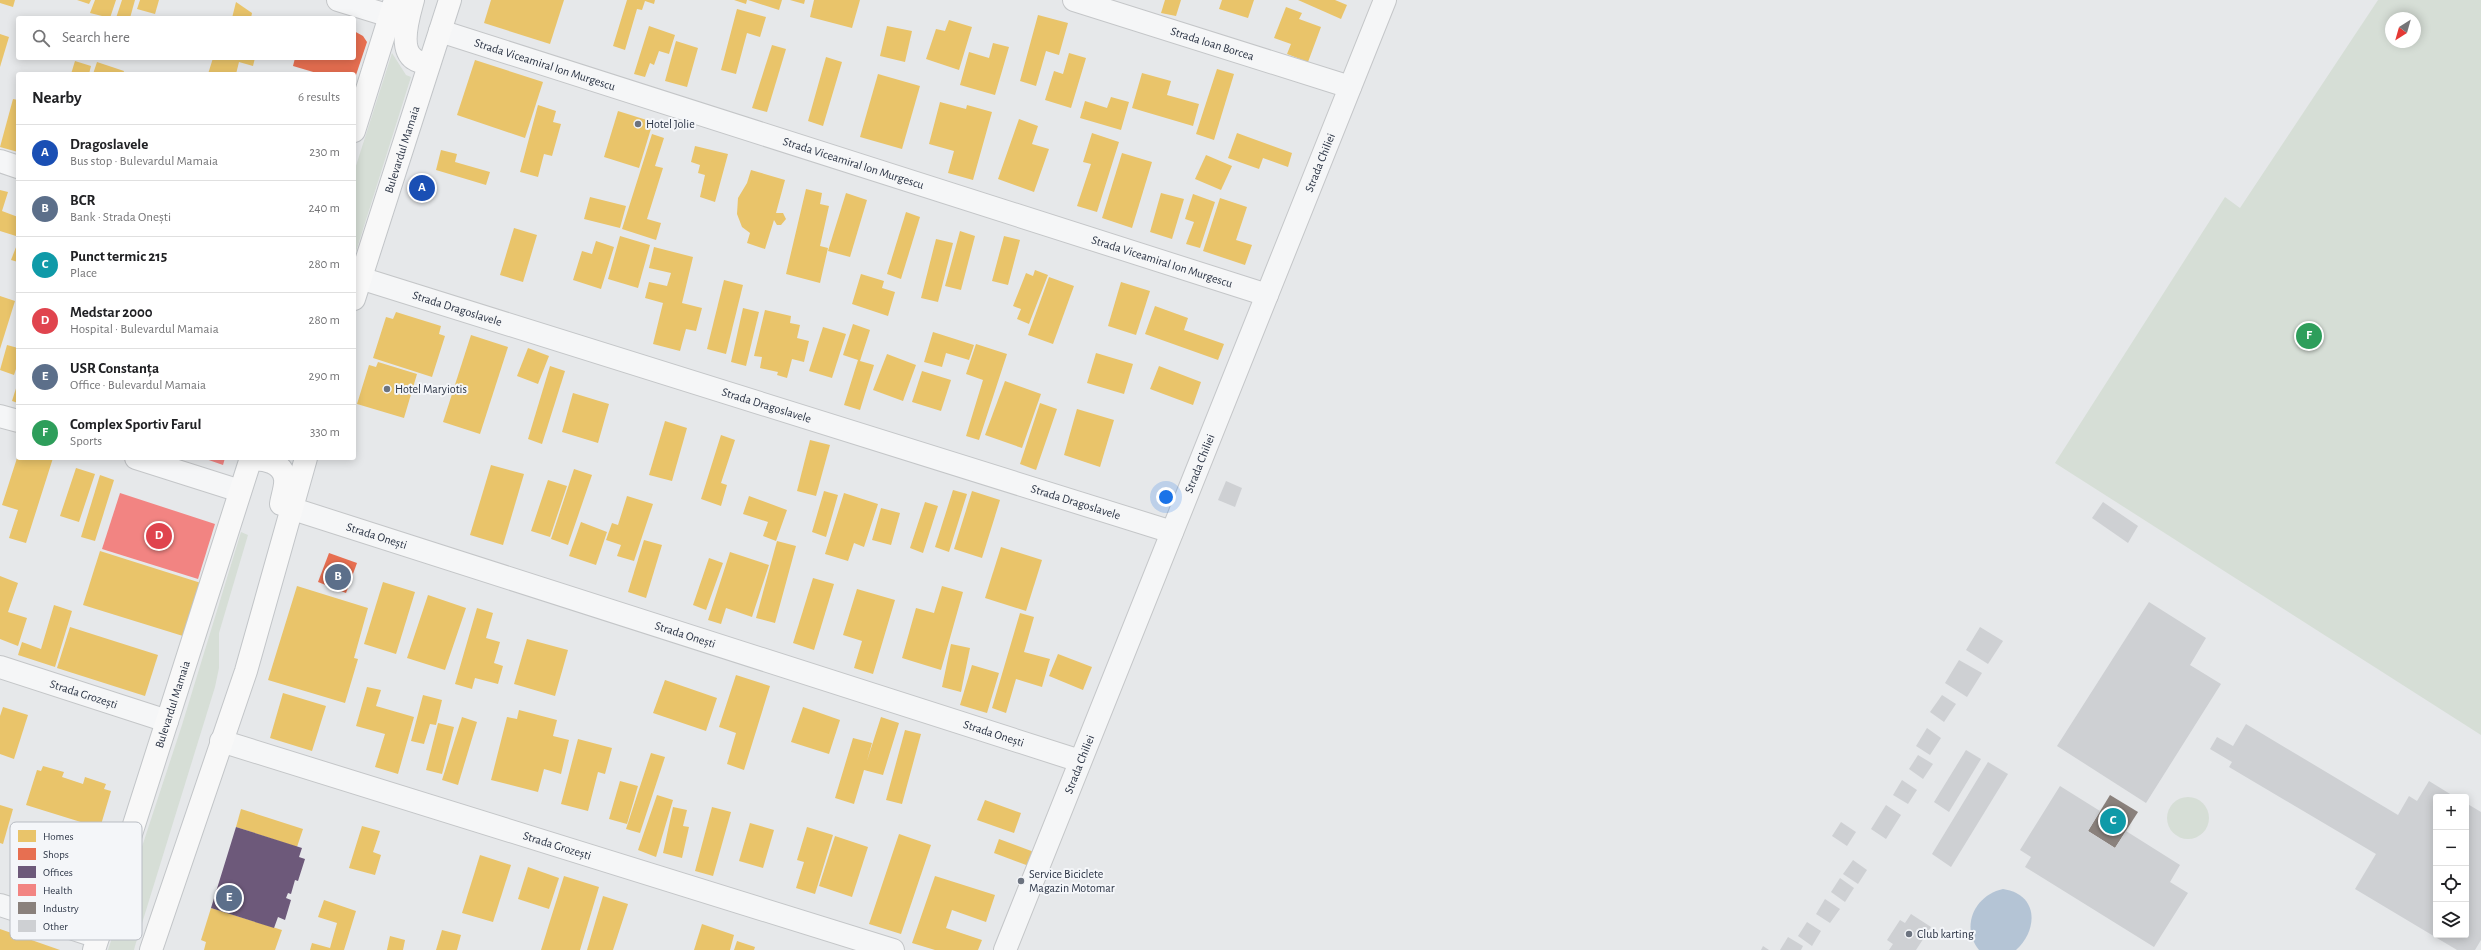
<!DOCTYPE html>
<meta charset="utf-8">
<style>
body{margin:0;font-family:"Alegreya Sans",sans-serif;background:#f6f6f6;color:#202124}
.controls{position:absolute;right:12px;bottom:12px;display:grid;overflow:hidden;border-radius:4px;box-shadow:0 2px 10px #0003}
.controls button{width:36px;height:36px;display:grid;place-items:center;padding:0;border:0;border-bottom:1px solid #e0e0e0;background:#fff;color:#202124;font:20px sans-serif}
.compass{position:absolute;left:2385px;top:12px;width:36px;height:36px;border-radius:50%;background:#fff;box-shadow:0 2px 10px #0003;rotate:217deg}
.you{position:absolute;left:1166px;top:497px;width:14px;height:14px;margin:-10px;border:3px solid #fff;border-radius:50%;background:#1a73e8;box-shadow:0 0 0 6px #1a73e833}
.badge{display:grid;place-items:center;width:26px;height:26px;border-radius:50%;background:#b45309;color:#fff;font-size:13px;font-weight:700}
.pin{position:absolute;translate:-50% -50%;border:2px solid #fff;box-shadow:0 1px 4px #0006}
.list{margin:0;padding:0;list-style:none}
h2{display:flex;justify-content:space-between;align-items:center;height:52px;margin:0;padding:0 16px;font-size:17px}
h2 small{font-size:13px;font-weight:400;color:#757577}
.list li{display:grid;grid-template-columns:26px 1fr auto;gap:12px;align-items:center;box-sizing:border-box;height:56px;padding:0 16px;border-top:1px solid #e0e0e0}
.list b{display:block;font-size:15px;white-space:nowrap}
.list p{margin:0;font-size:13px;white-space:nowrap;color:#757577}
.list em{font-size:13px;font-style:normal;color:#757577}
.icon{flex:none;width:22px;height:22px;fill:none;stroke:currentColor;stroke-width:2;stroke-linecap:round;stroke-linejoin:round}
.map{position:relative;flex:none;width:2481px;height:950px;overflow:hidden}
.search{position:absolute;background:#fff;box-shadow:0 2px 10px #0003;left:16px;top:16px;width:340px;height:44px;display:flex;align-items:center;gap:10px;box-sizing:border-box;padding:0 14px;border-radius:4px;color:#757577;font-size:15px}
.panel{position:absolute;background:#fff;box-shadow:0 2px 10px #0003;left:16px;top:72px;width:340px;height:388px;border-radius:4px}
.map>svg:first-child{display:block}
</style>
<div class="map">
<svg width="2481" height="950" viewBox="0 0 2481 950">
<rect width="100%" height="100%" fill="#e6e8ea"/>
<g fill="#d6ded6" fill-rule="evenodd">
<path d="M2378,0H2481V735L2055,463L2225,197L2240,208ZM2391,18H2415V42H2391Z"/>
<path d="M392,53L406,75L411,77L354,258V172Z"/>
<path d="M241,532L248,535L219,633V668L215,687L135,946L134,950H108L182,725Z"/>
<circle cx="2188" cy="818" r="21"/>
</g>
<path fill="#b4c4d5" d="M2003,889C2038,894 2039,929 2016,950H1979C1960,926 1975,895 2003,889Z"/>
<g fill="#e9c46a">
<path d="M0,0H15L13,7L0,3Z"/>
<path d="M77,0H91L89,4Z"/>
<path d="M95,0H116L110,18L90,13Z"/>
<path d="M122,0H135L130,18H116Z"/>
<path d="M140,0H159L155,14L137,9Z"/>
<path d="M491,0H564L550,44L484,23Z"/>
<path d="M627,0H655L654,4L645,1L642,10L637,9L625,50L613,46Z"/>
<path d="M734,0H747L746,4Z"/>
<path d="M748,0H782L779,10Z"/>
<path d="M790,0H805L804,4Z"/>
<path d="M814,0H860L852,28L810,17Z"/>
<path d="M1165,0H1181L1176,16L1161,13Z"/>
<path d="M1222,0H1254L1248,18L1219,9Z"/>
<path d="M1298,0H1335L1347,5L1341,19Z"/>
<path d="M236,2L252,13L251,18H232Z"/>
<path d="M1286,7L1302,13L1299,19L1321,27L1308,62L1287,54L1291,44L1274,38Z"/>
<path d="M737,9L766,17L760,37L747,33L736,74L721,70Z"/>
<path d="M1038,15L1068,23L1059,55L1046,51L1036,86L1020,81Z"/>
<path d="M949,20L972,27L959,70L926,59L936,29L945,31Z"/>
<path d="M649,26L675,35L669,54L659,51L654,65L650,63L645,77L634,74Z"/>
<path d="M887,26L912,31L905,62L880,56Z"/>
<path d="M0,34L9,37L0,67Z"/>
<path d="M676,41L698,48L687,87L665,81Z"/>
<path d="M993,43L1009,47L995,95L960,85L969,52L989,58Z"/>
<path d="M772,45L786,49L767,112L752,108Z"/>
<path d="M1069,53L1086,58L1071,108L1045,100L1054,71L1063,74Z"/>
<path d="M826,57L842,62L823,126L808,121Z"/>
<path d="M213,58H255L253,66L239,62L236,74H208Z"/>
<path d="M475,60L543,82L525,138L457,115Z"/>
<path d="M75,61L91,66L89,74H71Z"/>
<path d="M97,62L124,71L123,74H93Z"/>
<path d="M1217,69L1234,74L1214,140L1196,134Z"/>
<path d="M1142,73L1171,81L1167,95L1199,104L1193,126L1132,108Z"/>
<path d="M878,74L920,86L902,149L860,137Z"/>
<path d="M1111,97L1129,102L1121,130L1080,118L1085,101L1107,108Z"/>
<path d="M13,99L18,100V152L0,147Z"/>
<path d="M940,102L966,109L967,105L992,112L973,180L948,173L954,151L929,144Z"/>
<path d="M538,105L556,111L553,122L561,124L552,156L544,154L538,177L520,172Z"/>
<path d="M618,111L653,122L639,168L604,157Z"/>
<path d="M1019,119L1038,126L1032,144L1049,149L1034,192L998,179Z"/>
<path d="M1092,133L1119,142L1097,212L1077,206L1091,164L1083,162Z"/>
<path d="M1237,133L1292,153L1288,167L1263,158L1259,169L1228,158Z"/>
<path d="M652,134L664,138L655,166L663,168L647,219L661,223L656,240L622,229Z"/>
<path d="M695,146L728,154L715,202L700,197L705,175L698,173L700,165L691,162Z"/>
<path d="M441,150L457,154L455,162L490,172L486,185L436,170Z"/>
<path d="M1122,153L1152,162L1132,228L1102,218Z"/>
<path d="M1206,155L1232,166L1221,190L1195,179Z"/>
<path d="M751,170L785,180L776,213H783L786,219L781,225H777L774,220L765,249L747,243L750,233L742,227L737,214L738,198L747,183Z"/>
<path d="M806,189L822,193L820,204L829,206L820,246L828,248L820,283L786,274Z"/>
<path d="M0,190L8,192L2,211L18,217L16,236L0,231Z"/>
<path d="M846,193L867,200L850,257L828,251Z"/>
<path d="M1161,193L1184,199L1172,239L1150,232Z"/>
<path d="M1193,194L1215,202L1200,248L1186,244L1194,222L1185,219Z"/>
<path d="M590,197L626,206L620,228L584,219Z"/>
<path d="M1220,198L1247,207L1236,240L1252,245L1245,265L1203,251Z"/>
<path d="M906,212L920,217L901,279L887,274Z"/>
<path d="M514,228L537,235L523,282L500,275Z"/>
<path d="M960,231L975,236L961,290L945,286Z"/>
<path d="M620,236L650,245L638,288L608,279Z"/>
<path d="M1004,236L1020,240L1008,285L992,281Z"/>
<path d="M936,239L953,243L938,302L921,298Z"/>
<path d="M596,241L614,247L601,289L573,280L582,251L592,254Z"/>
<path d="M18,242V262L11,260Z"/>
<path d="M654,247L693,257L682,303L702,308L696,331L686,329L680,351L653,344L663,303L645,298L649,282L667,286L671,273L649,268Z"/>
<path d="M1035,270L1048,275L1029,324L1017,319L1021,309L1013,306L1026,273L1033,276Z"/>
<path d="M861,274L884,281L882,288L895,292L888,316L852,304Z"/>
<path d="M1049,277L1074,286L1053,344L1028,335Z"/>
<path d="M724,280L743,285L726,354L707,349Z"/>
<path d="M1121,282L1150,291L1136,335L1108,326Z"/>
<path d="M0,296L15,301L0,349Z"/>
<path d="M1155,306L1188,318L1184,330L1224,344L1218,360L1145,334Z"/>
<path d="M743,308L759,312L746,366L731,362Z"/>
<path d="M765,310L791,316L790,323L800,325L797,338L809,341L804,362L792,359L787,378L777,375L778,372L760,368L762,357L754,356Z"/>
<path d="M396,312L441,326L439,334L445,336L432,377L373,358L386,317L393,319Z"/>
<path d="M853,324L870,330L860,361L874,365L860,410L844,405L858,360L843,355Z"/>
<path d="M823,327L846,334L832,378L809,371Z"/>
<path d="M933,332L974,345L969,360L946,353L942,367L924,362Z"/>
<path d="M471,335L508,347L480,434L443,422Z"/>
<path d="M976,344L1007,354L979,440L966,436L983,380L966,374Z"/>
<path d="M7,345L18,348V363L14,375L0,370Z"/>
<path d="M528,348L549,356L538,384L517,376Z"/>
<path d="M1096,353L1133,364L1124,394L1087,383Z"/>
<path d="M887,354L916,365L903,401L873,390Z"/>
<path d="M378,362L417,374L404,418L357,404L369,365L376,367Z"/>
<path d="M550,366L565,371L542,444L528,439Z"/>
<path d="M1159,366L1201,382L1193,405L1150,389Z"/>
<path d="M922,371L951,380L941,411L912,402Z"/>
<path d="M1005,381L1041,394L1022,448L985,435Z"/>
<path d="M18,382V403L12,401Z"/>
<path d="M573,393L609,404L598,443L562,432Z"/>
<path d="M1040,403L1057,409L1036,470L1020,464Z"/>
<path d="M1077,409L1114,420L1100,467L1064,455Z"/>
<path d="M665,421L687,428L672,481L649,475Z"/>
<path d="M721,435L735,440L721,483L727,485L721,506L701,499Z"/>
<path d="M810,440L830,445L816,496L797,491Z"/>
<path d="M17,458H53L26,543L9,538L18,510L2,505Z"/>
<path d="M491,465L524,474L503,545L470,535Z"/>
<path d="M76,468L95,474L79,522L60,516Z"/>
<path d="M574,469L592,475L568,545L551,539Z"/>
<path d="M100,475L114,480L95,541L81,537Z"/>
<path d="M548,480L567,486L550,537L531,531Z"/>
<path d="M953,490L967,494L949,552L935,547Z"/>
<path d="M824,491L838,495L826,537L812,532Z"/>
<path d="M972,491L1000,500L982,558L954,549Z"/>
<path d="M844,493L878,504L864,547L854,543L848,561L825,554Z"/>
<path d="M627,496L653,504L634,561L617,556L621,545L606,540L612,523L618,525Z"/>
<path d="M749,496L787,510L776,541L763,536L768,522L743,514Z"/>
<path d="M925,502L938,506L923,553L910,548Z"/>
<path d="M881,508L900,513L891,545L872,540Z"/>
<path d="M581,522L607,532L596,565L569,556Z"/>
<path d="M644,540L662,545L646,598L628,592Z"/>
<path d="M777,541L796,546L775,623L756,618Z"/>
<path d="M1001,547L1042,560L1026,611L985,598Z"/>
<path d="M100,551L201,583L183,636L83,605Z"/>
<path d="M730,552L769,565L752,617L726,608L721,624L708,620Z"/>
<path d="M709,558L723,563L706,610L693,605Z"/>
<path d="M0,576L18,583L8,612L27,618L18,646L0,639Z"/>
<path d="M813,578L834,584L814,650L793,643Z"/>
<path d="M383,582L415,592L396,654L364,644Z"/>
<path d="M297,586L368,608L354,658L358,659L345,703L268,680Z"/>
<path d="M942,586L963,592L941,670L902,658L916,608L934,613Z"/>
<path d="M857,589L895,600L873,674L854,668L862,641L843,635Z"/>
<path d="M428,595L466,608L445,670L407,658Z"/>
<path d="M54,605L72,611L55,667L18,655L22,642L41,649Z"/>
<path d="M477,608L493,613L486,638L500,642L494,663L503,666L498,684L475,678L472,689L455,684Z"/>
<path d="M1020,613L1034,617L1024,652L1050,659L1042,687L1016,679L1006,713L992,708Z"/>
<path d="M70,627L158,655L145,696L57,668Z"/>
<path d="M527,639L568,650L555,696L514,684Z"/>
<path d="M951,644L970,648L961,692L942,687Z"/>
<path d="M1058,654L1092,667L1083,690L1049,676Z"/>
<path d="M972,665L999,673L987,713L960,705Z"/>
<path d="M736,675L770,686L744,770L727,764L736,733L719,727Z"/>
<path d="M665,680L717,698L706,731L653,713Z"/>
<path d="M367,687L381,690L376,706L414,717L398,774L375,767L385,734L356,726Z"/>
<path d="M283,693L326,706L312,751L270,738Z"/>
<path d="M423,695L442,700L436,725L430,724L424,744L411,741Z"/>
<path d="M3,707L28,715L14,759L0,754V716Z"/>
<path d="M803,707L840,720L829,754L791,742Z"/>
<path d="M519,710L557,720L553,736L569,740L561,774L544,769L538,792L491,780L507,717L517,719Z"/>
<path d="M462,717L477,722L458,785L442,780Z"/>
<path d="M881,717L899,723L883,775L864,770L854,804L835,798L853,738L872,743L867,761Z"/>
<path d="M438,723L454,727L442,774L426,770Z"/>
<path d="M905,730L921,734L902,804L886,800Z"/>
<path d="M578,739L612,748L605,774L598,772L588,811L561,804Z"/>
<path d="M651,753L665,757L640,833L626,829Z"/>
<path d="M43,766L64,772L62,777L83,784L85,777L106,784L104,789L111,791L100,828L26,805L37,770L41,771Z"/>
<path d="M620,781L638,786L627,824L609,819Z"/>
<path d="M657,795L673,800L656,857L638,850Z"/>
<path d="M985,800L1021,813L1014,833L977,820Z"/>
<path d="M0,805L13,809L3,844L0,843Z"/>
<path d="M673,807L687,810L683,826L689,827L682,858L663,853Z"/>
<path d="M712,807L731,812L713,876L695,871Z"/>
<path d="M241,809L303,829L297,847L236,827Z"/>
<path d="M750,823L774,830L763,868L739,861Z"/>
<path d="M362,826L380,831L373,852L381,855L375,875L349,868Z"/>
<path d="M807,827L833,835L815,894L796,888L804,862L797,860Z"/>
<path d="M899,834L931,845L901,934L869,924Z"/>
<path d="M835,836L868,847L852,897L819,886Z"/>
<path d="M999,839L1034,852L1029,866L994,853Z"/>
<path d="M480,855L511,865L493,922L462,913Z"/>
<path d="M528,867L559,878L549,909L518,899Z"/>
<path d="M564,876L599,887L580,950H541Z"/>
<path d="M935,876L995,895L986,922L952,910L946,928L982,940L978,950H935L912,943Z"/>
<path d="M603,896L628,904L613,950H587Z"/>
<path d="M324,900L356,911L344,950H310L312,943L330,948L337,923L318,917Z"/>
<path d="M211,908L282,930L275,950H204L206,942L201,940Z"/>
<path d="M702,924L734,935L730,950H694Z"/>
<path d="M0,929L60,950H0Z"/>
<path d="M442,930L461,935L457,950H436Z"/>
<path d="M390,936L405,940L403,950H387Z"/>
<path d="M737,941L755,947L754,950H734Z"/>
</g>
<g fill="#e76f51">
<path d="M354,31L363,36L367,42L354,81V74H320L293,66L295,58H354Z"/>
<path d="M329,553L357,563L346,593L318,582Z"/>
</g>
<path fill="#6d597a" d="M236,827L302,848L299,857L305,859L298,881L295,880L291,894L288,893L286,898L291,900L285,920L278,917L274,928L211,908Z"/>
<g fill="#f28482">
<path d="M203,458H225L223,465Z"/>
<path d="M120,493L215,524L198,579L102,549Z"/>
</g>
<path fill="#8a817c" d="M2110,795L2138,812L2115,848L2088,831Z"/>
<g fill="#ced0d3">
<path d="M1226,481L1242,488L1235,507L1218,500Z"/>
<path d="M2103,502L2138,526L2128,543L2092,518Z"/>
<path d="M2149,602L2206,638L2190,665L2221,684L2146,803L2057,746Z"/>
<path d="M1980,627L2003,641L1988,664L1966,650Z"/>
<path d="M1959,660L1982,673L1967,697L1945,683Z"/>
<path d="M1942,695L1956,704L1944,722L1930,712Z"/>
<path d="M2246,724L2398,815L2409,796L2417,801L2429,781L2455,797H2436V935H2466V803L2481,812V940L2475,950H2457L2355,889L2376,854L2229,767L2232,762L2210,749L2217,737L2233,746Z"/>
<path d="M1927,728L1941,738L1930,755L1916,746Z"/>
<path d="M1966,750L1981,759L1949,812L1934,802Z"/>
<path d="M1918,755L1933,764L1923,779L1909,769Z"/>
<path d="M1988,762L2008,774L1951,867L1932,854Z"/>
<path d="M1902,780L1917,790L1908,804L1893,795Z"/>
<path d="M2060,786L2100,811L2088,831L2115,848L2126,831L2180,865L2170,882L2188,893L2154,947L2025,867L2031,857L2020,850Z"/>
<path d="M1886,805L1901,815L1886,839L1871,829Z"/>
<path d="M1841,822L1856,832L1847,846L1832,836Z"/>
<path d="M1853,860L1867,870L1858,884L1843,874Z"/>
<path d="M1840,878L1854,888L1845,902L1831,892Z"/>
<path d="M1825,899L1840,909L1830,923L1816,914Z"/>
<path d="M1911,914L1931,927L1916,950H1889L1893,944L1887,940L1900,920L1905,923Z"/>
<path d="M1807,922L1821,931L1812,946L1798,936Z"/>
<path d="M1788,937L1803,946L1801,950H1780Z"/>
<path d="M1763,946L1769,950H1761Z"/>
</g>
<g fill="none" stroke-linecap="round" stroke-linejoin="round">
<g stroke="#c4c6c8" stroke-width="24">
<g id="minor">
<path d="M338,0L390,16"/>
<path id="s1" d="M1074,0L1350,87"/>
<path id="s2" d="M440,31L1267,295"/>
<path d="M0,161L18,167"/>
<path id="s3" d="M360,278L1172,532"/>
<path d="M0,416L18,421"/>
<path d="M136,458L240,491"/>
<path id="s4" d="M290,508L1080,761"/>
<path id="s5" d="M0,667L167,721"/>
<path id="s6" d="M221,741L893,950"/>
<path d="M0,905L98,937"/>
<path id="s7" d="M1005,950L1385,0"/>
</g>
</g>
<g stroke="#c2c5c8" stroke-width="24">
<g id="major">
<path d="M413,0C409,15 398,48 414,59C418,62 424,63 429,64"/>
<path d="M354,131L395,0"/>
<path id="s8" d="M354,299L450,0"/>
<path d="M250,460C263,458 283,462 285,479C286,486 282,497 281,504"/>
<path id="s9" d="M94,950L251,458"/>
<path d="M151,950L246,671L306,458"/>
</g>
</g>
<use href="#minor" stroke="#f5f6f7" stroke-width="22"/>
<use href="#major" stroke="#f8f8f8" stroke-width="22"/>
</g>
<g fill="#6c737f" stroke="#f4f6f9" stroke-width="1.5">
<circle cx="638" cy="124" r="4"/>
<circle cx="387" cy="389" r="4"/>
<circle cx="1021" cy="881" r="4"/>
<circle cx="1909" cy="934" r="4"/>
</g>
<g text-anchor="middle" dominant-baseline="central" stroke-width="4" stroke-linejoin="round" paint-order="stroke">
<g font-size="12" fill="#2b3445" stroke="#f4f6f9">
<text stroke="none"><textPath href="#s1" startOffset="145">Strada Ioan Borcea</textPath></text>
<text stroke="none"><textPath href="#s2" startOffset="110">Strada Viceamiral Ion Murgescu</textPath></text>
<text stroke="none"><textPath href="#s8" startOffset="157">Bulevardul Mamaia</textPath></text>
<text stroke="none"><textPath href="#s2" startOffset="434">Strada Viceamiral Ion Murgescu</textPath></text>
<text stroke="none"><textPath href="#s7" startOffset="848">Strada Chiliei</textPath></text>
<text stroke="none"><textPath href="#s2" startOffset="758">Strada Viceamiral Ion Murgescu</textPath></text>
<text stroke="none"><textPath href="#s3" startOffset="102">Strada Dragoslavele</textPath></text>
<text stroke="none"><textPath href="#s3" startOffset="426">Strada Dragoslavele</textPath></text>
<text stroke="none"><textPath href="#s7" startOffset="524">Strada Chiliei</textPath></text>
<text stroke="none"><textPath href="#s3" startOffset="750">Strada Dragoslavele</textPath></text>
<text stroke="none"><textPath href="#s4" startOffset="91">Strada Onești</textPath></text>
<text stroke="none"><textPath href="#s4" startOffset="415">Strada Onești</textPath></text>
<text stroke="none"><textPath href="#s5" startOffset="88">Strada Grozești</textPath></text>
<text stroke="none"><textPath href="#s9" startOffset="258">Bulevardul Mamaia</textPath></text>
<text stroke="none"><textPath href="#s4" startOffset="739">Strada Onești</textPath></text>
<text stroke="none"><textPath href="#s7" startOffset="200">Strada Chiliei</textPath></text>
<text stroke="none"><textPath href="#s6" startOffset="352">Strada Grozești</textPath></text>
</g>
<g font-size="12" fill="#2b3445" stroke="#f4f6f9" text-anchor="start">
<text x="646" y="124">Hotel Jolie</text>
<text x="395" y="389">Hotel Maryiotis</text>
<text x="1029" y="874">Service Biciclete<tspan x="1029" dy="14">Magazin Motomar</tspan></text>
<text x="1917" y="934">Club karting</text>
</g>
</g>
<rect x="10" y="822" width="132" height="118" rx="6" fill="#f4f6f9" stroke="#b8bcc3" stroke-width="1"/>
<rect x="18" y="830" width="18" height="12" fill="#e9c46a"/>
<rect x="18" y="848" width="18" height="12" fill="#e76f51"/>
<rect x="18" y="866" width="18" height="12" fill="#6d597a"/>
<rect x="18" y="884" width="18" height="12" fill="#f28482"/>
<rect x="18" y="902" width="18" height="12" fill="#8a817c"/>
<rect x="18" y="920" width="18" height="12" fill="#ced0d3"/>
<g font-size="11" fill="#2b3445">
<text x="43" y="840">Homes</text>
<text x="43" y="858">Shops</text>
<text x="43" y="876">Offices</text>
<text x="43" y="894">Health</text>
<text x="43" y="912">Industry</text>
<text x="43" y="930">Other</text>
</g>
</svg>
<div class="controls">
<button>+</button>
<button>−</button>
<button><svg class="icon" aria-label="locate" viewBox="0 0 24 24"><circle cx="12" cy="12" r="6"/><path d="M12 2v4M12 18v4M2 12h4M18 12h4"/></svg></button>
<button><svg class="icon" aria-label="layers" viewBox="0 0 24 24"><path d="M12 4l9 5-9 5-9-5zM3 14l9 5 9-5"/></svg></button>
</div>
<svg class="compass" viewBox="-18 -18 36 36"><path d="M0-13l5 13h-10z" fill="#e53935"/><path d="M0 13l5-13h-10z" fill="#757577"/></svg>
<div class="you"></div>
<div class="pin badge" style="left:422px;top:188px;background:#1a4fb4">A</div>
<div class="pin badge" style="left:338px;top:577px;background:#5c6f8a">B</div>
<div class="pin badge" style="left:2113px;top:821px;background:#0f9aa8">C</div>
<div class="pin badge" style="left:159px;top:536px;background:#e0444e">D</div>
<div class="pin badge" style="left:229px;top:898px;background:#5c6f8a">E</div>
<div class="pin badge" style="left:2309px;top:336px;background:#2e9e5b">F</div>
<div class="search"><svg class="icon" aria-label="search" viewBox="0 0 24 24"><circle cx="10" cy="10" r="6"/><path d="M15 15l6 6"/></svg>Search here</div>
<section class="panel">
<h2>Nearby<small>6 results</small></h2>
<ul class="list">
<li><span class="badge" style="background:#1a4fb4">A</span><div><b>Dragoslavele</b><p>Bus stop · Bulevardul Mamaia</p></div><em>230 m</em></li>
<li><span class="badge" style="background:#5c6f8a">B</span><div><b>BCR</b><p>Bank · Strada Onești</p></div><em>240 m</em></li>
<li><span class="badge" style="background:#0f9aa8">C</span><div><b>Punct termic 215</b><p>Place</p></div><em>280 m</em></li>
<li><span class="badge" style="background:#e0444e">D</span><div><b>Medstar 2000</b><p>Hospital · Bulevardul Mamaia</p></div><em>280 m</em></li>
<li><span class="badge" style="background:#5c6f8a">E</span><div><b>USR Constanța</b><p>Office · Bulevardul Mamaia</p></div><em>290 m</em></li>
<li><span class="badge" style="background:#2e9e5b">F</span><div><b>Complex Sportiv Farul</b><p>Sports</p></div><em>330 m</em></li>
</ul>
</section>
</div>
